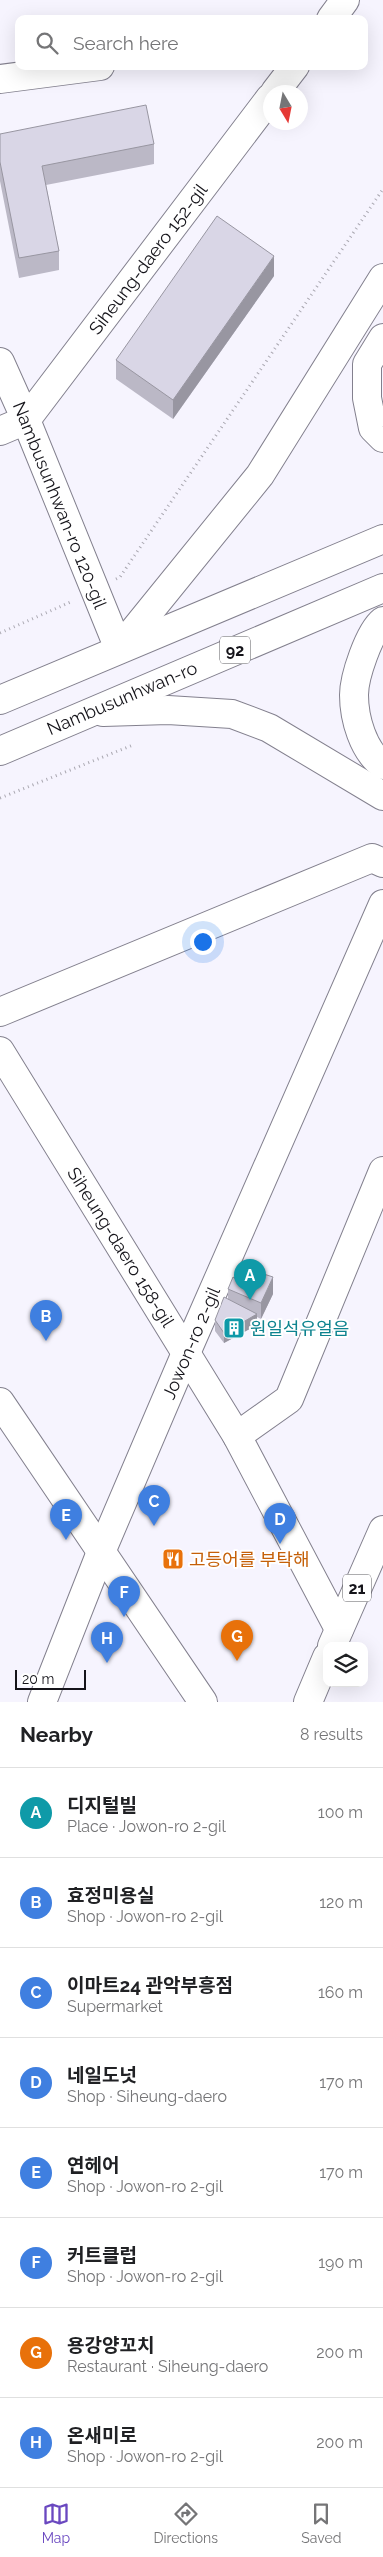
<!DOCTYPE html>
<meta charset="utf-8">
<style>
body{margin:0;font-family:Raleway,"Noto Sans KR",sans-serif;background:#f6f6f6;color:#202124}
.controls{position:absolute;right:15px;bottom:15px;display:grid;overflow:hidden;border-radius:10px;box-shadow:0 5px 20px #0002}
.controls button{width:45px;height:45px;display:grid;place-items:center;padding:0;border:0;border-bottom:1px solid #e0e0e0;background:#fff;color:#202124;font:25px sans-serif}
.compass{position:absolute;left:263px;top:85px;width:45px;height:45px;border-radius:50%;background:#fff;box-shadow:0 5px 20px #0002;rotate:170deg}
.scale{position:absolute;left:15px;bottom:12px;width:71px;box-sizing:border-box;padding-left:5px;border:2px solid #15141a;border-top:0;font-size:14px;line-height:18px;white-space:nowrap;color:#15141a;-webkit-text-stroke:4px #fff;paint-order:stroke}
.you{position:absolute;left:202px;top:941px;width:18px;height:18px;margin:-12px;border:4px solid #fff;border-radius:50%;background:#1a73e8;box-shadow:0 0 0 8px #1a73e833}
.badge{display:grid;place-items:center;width:32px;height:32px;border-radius:50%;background:#6a48c0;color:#fff;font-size:16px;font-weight:700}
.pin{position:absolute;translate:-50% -41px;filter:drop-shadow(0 1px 2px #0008)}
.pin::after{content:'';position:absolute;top:26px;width:18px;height:15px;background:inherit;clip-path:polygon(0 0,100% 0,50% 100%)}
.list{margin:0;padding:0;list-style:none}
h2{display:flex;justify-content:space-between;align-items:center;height:65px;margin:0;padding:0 20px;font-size:21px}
h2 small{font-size:16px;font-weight:400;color:#757577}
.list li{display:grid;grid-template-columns:32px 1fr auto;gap:15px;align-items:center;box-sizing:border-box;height:90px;padding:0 20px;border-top:1px solid #e0e0e0}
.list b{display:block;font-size:19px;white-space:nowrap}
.list p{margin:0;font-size:16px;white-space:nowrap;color:#757577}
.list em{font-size:16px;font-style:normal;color:#757577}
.icon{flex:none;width:28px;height:28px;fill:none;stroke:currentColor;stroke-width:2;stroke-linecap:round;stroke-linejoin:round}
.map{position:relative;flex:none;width:383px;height:1702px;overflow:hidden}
.search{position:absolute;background:#fff;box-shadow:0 5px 20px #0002;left:15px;right:15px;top:15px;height:55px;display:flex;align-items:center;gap:12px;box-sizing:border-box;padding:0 18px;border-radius:10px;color:#757577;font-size:19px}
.sheet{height:785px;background:#fff}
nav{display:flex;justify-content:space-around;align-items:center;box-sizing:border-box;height:70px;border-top:1px solid #e0e0e0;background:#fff;font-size:14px;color:#757577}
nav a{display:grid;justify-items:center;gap:2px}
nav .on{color:#6a48c0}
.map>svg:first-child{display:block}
</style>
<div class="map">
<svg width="383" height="1702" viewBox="0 0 383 1702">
<rect width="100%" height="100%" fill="#f6f4fe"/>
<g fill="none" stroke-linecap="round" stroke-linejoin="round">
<g stroke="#83808e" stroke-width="30">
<g id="minor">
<path d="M331,19L345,0"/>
<path d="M0,79L100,66"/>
<path d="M275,92L295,66"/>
<path d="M0,362L26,420L119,649"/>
<path d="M0,431L26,420L270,98"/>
<path d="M0,1012L372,858L383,863"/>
<path d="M0,1051L237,1436L339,1629"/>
<path d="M0,1402L203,1702"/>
<path d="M237,1436L289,1399L383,1171"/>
<path d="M42,1702L101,1552L186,1353L383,904"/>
</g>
</g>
<g stroke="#83808e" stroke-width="30">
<g id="major">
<path d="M383,338L367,364V398L373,428L383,438"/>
<path d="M383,621C369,632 354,677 354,695C354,718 363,751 383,765"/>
<path d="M119,649L260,475L383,278"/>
<path d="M0,700L383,539"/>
<path d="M103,712L168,710L232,714L269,728L383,796"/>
<path d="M0,751L383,588"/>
<path d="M332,1646L383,1530"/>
<path d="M308,1702L327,1657"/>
</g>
</g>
<g stroke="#aaa8b1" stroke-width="3" stroke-dasharray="1 4" stroke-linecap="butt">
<path d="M116,579L120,577L383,189"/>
<path d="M0,633L73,601"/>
<path d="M0,798L133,745"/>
</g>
<use href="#minor" stroke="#fff" stroke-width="28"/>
<use href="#major" stroke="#fff" stroke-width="28"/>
</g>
<g fill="#bbb8c6">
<path d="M0,134L154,144V164L46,185L59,251V270L19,278L0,181Z"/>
<path d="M274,276L173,419L116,379V360Z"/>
<path d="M236,1279L273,1294L261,1319L257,1317V1325L224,1343L215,1331V1320L228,1299V1289Z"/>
</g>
<g fill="#9896a1">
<path d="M274,256V276L173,419V400Z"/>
<path d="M273,1277V1294L261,1319V1303Z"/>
<path d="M257,1314V1325L224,1343V1333Z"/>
</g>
<g fill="#d9d6e6" stroke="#9896a1">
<path d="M146,105L154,144L42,166L59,251L19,258L0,162V134Z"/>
<path d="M217,216L274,256L173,400L116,360Z"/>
<path d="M242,1267L273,1277L261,1303L228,1289L233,1277L236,1279Z"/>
<path d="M224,1297L257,1314L224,1333L215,1320Z"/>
</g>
<defs>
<g id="building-square" transform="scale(1.125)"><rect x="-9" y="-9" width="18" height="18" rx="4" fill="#0f9aa8" stroke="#fff"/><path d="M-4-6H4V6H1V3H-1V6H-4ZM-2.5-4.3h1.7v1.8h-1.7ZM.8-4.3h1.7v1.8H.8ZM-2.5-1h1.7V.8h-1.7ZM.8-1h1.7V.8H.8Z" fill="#fff"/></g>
<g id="restaurant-square" transform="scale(1.125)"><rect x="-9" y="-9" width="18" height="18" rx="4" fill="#e8710a" stroke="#fff"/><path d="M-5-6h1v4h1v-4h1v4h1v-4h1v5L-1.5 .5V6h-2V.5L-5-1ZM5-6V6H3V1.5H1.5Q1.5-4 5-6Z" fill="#fff"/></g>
</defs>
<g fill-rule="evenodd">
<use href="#building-square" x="234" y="1328"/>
<use href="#restaurant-square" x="173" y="1559"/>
</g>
<g text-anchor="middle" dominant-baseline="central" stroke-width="4" stroke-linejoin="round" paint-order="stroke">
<g fill="#fff" stroke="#5b5a5f" stroke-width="1">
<rect x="220" y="636.5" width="30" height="27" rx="4"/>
<rect x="343" y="1574.5" width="28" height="27" rx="4"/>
</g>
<g font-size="16" font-weight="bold" fill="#15141a">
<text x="235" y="650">92</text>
<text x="357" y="1588">21</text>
</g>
<g font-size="18" fill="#15141a" stroke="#fff">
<text transform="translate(148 259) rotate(-53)">Siheung-daero 152-gil</text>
<text transform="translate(60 505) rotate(68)">Nambusunhwan-ro 120-gil</text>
<text transform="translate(122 698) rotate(-23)">Nambusunhwan-ro</text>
<text transform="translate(121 1247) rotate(58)">Siheung-daero 158-gil</text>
<text transform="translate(191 1343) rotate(-67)">Jowon-ro 2-gil</text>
</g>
<g font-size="18" fill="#0d838f" stroke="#fff" text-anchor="start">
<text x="250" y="1328">원일석유얼음</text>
</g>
<g font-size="18" fill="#c56008" stroke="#fff" text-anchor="start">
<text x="189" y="1559">고등어를 부탁해</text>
</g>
</g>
</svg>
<div class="controls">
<button><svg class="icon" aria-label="layers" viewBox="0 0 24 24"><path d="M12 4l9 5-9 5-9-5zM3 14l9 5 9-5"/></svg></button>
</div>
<svg class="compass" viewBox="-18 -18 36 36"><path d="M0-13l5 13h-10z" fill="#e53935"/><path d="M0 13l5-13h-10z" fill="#757577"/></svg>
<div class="scale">20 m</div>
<div class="you"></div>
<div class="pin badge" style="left:250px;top:1300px;background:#0f9aa8">A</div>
<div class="pin badge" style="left:46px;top:1341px;background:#3f7fe0">B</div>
<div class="pin badge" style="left:154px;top:1526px;background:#3f7fe0">C</div>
<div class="pin badge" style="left:280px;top:1544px;background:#3f7fe0">D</div>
<div class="pin badge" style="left:66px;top:1540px;background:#3f7fe0">E</div>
<div class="pin badge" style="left:124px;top:1617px;background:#3f7fe0">F</div>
<div class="pin badge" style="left:237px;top:1661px;background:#e8710a">G</div>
<div class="pin badge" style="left:107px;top:1663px;background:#3f7fe0">H</div>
<div class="search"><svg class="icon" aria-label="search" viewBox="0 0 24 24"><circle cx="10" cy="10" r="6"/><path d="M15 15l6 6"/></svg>Search here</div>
</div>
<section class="sheet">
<h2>Nearby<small>8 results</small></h2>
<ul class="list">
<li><span class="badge" style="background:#0f9aa8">A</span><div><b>디지털빌</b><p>Place · Jowon-ro 2-gil</p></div><em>100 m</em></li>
<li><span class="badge" style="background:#3f7fe0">B</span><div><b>효정미용실</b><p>Shop · Jowon-ro 2-gil</p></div><em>120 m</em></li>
<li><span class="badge" style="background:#3f7fe0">C</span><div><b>이마트24 관악부흥점</b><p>Supermarket</p></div><em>160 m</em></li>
<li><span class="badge" style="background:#3f7fe0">D</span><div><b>네일도넛</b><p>Shop · Siheung-daero</p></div><em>170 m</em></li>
<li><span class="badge" style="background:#3f7fe0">E</span><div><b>연헤어</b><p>Shop · Jowon-ro 2-gil</p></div><em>170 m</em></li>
<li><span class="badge" style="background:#3f7fe0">F</span><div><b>커트클럽</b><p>Shop · Jowon-ro 2-gil</p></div><em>190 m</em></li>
<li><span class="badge" style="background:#e8710a">G</span><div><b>용강양꼬치</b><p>Restaurant · Siheung-daero</p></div><em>200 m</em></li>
<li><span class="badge" style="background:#3f7fe0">H</span><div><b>온새미로</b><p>Shop · Jowon-ro 2-gil</p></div><em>200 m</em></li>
</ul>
</section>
<nav>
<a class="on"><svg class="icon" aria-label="map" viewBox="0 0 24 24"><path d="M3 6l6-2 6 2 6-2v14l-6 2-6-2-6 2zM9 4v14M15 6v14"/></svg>Map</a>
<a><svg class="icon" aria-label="directions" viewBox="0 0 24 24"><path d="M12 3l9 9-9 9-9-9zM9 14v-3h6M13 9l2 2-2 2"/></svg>Directions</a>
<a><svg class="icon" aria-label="saved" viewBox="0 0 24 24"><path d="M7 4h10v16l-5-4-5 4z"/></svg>Saved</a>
</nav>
